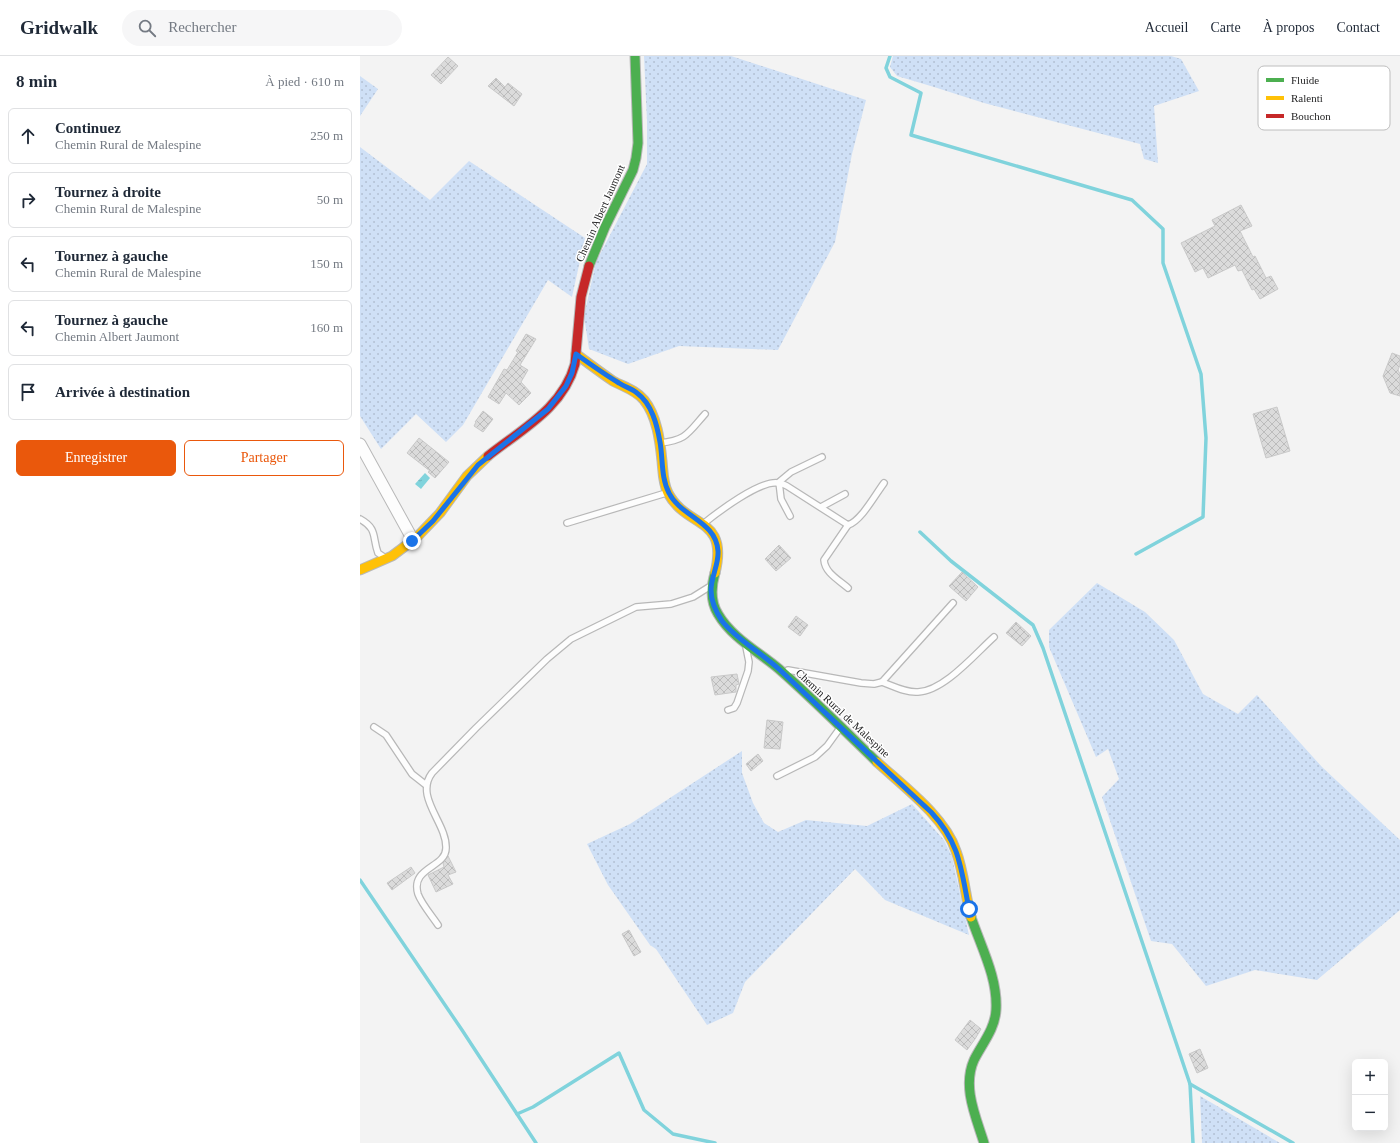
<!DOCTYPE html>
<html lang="fr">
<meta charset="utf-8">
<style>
body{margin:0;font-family:Georgia,serif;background:#f6f6f7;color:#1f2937}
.controls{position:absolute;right:12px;bottom:12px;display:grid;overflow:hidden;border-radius:6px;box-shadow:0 4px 16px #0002}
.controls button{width:36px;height:36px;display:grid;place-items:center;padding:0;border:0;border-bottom:1px solid #e0e1e3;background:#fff;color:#1f2937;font:20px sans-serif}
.stop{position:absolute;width:12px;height:12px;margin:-9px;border:3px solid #1a73e8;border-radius:50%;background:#fff}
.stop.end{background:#1a73e8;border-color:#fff;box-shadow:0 1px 4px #0008}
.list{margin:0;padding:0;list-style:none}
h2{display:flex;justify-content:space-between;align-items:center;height:52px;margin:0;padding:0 16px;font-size:17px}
h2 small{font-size:13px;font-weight:400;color:#747a83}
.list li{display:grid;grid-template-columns:26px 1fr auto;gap:12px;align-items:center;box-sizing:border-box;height:56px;margin:0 8px 8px;padding:0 8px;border:1px solid #e0e1e3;border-radius:6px}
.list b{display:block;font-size:15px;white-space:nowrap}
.list p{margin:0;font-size:13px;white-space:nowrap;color:#747a83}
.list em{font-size:13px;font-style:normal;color:#747a83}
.actions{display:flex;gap:8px;padding:12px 16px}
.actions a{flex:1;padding:9px 0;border:1px solid #ea580c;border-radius:6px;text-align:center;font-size:14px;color:#ea580c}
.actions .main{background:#ea580c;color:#fff}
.icon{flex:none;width:22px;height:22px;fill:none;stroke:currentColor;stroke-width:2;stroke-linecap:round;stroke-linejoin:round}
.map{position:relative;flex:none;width:1040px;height:1087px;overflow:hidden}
header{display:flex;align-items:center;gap:24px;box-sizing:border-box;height:56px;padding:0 20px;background:#fff;border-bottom:1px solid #e0e1e3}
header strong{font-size:19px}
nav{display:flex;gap:22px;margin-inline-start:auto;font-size:14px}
.search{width:280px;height:36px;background:#f6f6f7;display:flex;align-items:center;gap:10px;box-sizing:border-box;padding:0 14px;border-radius:22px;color:#747a83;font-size:15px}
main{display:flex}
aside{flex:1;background:#fff}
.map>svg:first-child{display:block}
</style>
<header>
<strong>Gridwalk</strong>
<div class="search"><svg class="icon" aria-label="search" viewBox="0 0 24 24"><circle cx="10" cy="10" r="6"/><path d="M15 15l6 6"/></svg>Rechercher</div>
<nav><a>Accueil</a><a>Carte</a><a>À propos</a><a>Contact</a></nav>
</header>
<main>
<aside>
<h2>8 min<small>À pied · 610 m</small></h2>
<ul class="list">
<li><svg class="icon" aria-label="ahead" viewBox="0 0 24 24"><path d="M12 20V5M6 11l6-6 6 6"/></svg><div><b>Continuez</b><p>Chemin Rural de Malespine</p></div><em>250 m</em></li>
<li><svg class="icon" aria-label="right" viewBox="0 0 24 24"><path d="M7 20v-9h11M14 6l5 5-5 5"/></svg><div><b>Tournez à droite</b><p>Chemin Rural de Malespine</p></div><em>50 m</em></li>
<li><svg class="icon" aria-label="left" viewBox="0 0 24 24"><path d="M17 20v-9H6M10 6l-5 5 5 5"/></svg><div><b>Tournez à gauche</b><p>Chemin Rural de Malespine</p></div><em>150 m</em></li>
<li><svg class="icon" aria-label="left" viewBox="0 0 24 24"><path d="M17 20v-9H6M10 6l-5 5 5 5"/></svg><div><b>Tournez à gauche</b><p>Chemin Albert Jaumont</p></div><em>160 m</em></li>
<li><svg class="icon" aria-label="arrive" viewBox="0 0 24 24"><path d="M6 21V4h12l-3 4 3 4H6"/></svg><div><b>Arrivée à destination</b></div></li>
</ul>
<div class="actions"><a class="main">Enregistrer</a><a>Partager</a></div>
</aside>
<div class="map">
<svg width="1040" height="1087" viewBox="0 0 1040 1087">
<defs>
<pattern id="grass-dots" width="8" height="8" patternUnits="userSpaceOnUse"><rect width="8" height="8" fill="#cfe0f6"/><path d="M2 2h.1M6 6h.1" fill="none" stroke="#b2c0d3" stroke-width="1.8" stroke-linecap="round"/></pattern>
<pattern id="water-ripples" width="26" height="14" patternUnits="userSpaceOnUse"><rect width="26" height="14" fill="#80d3dc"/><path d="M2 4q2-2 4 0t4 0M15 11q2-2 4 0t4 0" fill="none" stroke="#6eb5bd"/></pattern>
<pattern id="building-cross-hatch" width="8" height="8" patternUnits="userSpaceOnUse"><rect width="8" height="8" fill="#dbdbdb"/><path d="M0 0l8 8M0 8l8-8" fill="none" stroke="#bcbcbc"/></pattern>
</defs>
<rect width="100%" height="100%" fill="#f3f3f3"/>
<g fill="url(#grass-dots)">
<path d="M284,0H371L506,44L492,98L475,186L418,294L319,290L268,308L229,293L224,260L236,206L287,108V65Z"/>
<path d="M533,0H811L821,3L839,35L794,50L798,107L784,103L780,88L624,47L574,31L537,20L530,11Z"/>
<path d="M0,20L18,33L0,60Z"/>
<path d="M0,91L70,144L109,105L225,182L212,241L188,224L103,369L86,386L56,358L21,393L0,360Z"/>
<path d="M737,527L785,556L814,584L843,638L878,658L897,639L962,711L1040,784V854L957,924L895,914L846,930L812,888L791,885L742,741L759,723L748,693L736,701L689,591V574Z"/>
<path d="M382,695V717L393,747L404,767L418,776L446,764L507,770L552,748L584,784L592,801L609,879L525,844L495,813L385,926L373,957L347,969L296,893L290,889L248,829L227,788L270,768Z"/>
<path d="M840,1040L920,1087H842Z"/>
</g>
<path fill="url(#water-ripples)" d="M65,417L70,422L61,433L55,428Z"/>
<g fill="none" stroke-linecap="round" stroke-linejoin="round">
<g stroke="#80d3dc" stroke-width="3.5">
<path d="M530,0L526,12L530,21L561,37L551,79L772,144L803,173V207L841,318L846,382L843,461L776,498"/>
<path d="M560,476L591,505L673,569L683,592L830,1028L933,1087"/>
<path d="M0,824L102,974L176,1087"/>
<path d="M830,1028L833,1087"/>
<path d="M157,1058L173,1051L259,997L284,1054L313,1078L355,1087"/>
</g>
</g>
<g fill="url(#building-cross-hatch)" stroke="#c9c9c9">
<path d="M88,1L98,10L81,28L71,19Z"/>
<path d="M136,22L145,31L148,27L162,38L154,50L128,30Z"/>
<path d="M881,149L892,170L880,175L893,201L895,200L906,222L911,220L918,233L900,243L894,233L892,234L882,214L878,215L875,209L848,222L843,212L835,216L821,187L855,170L852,164Z"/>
<path d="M166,278L176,283L160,309L168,314L161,326L171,337L159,349L146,337L139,348L128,341L144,313L147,314L158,296L156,295Z"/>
<path d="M1032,297L1040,300V309L1038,314L1040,318V340L1030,337L1023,320Z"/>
<path d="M917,351L930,395L906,402L893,358Z"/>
<path d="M123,355L133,363L123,376L114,370L116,366H115Z"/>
<path d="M59,382L89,406L75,422L68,416L70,415L47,397Z"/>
<path d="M419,489L431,502L416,515L405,503Z"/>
<path d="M602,516L618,531L606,545L589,530Z"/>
<path d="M436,560L448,569L440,580L428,571Z"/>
<path d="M656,566L671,580L662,590L646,577Z"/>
<path d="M377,618L379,628L376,629V636L355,639L351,621Z"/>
<path d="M407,664L423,666L420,693L404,692Z"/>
<path d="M398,698L403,705L391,715L386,708Z"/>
<path d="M88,800L96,816L88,819L93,828L76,836L68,819L84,811L83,807Z"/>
<path d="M51,811L55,817L32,834L27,827Z"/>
<path d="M269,874L281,896L274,900L262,878Z"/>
<path d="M610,964L621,973L615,983L607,994L595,984Z"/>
<path d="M840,993L848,1012L837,1017L829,998Z"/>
</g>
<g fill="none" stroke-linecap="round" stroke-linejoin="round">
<g stroke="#b8b8b8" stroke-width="8">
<g id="lane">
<path d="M300,387C327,384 328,377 345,358"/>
<path d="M461,451L485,438"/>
<path d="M430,460L421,443L419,426L431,416L462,401"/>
<path d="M0,463C18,473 12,481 18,497L24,501"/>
<path d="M207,467L306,437"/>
<path d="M343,468C358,456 400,424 418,427C421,427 425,429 427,430L488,469C501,465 515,439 524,427"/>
<path d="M488,469L464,504C465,517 479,524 488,532"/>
<path d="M593,547L522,626C533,630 546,637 558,636C584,635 615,598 634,581"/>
<path d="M428,614L501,627L514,628L522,626"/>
<path d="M368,654L374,652L377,647L388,615L389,606L386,591"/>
<path d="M14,671L26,679L52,718L66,729"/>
<path d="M417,720L455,701L467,690L480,672"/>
<path d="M78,869C72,860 61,847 58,838C50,811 86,812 86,792C87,767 54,741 72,717L116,672L187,603L211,583L276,551L311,548L333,541L349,531"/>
</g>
</g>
<g stroke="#b8b8b8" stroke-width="13">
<path id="street" d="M0,388L53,484"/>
</g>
<g stroke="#b8b8b8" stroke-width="11">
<g id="fast">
<path d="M229,210L245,171L273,114L276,102L278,87L275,0"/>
<path d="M355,517C351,531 350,545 358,558C372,582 399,596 419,613C453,643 485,675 517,706"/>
<path d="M611,861C621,891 638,922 636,954C635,973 622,988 614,1004C602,1031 616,1061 624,1087"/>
</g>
</g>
<g stroke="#b8b8b8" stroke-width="11">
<g id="slow">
<path d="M216,298C228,307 240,316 253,325C264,331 276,334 284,344C297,360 300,385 302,405C303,415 303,428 308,437C327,473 369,460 355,517"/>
<path d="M0,514L32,500L56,482L80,457L107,420L128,400"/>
<path d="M517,706C543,730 585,761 596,795C604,816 605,839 611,861"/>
</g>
</g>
<g stroke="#b8b8b8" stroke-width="11">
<path id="jam" d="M128,400C162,373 203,352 215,308L221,241L229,210"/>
</g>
<use href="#lane" stroke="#fdfdfd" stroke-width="5.5"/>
<use href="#street" stroke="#fdfdfd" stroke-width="11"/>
<use href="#fast" stroke="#4caf50" stroke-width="9"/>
<use href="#slow" stroke="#ffc107" stroke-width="9"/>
<use href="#jam" stroke="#c62828" stroke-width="9"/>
</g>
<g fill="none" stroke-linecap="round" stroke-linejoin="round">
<path stroke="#1a73e8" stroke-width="5" d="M52,485L73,465L118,409L188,353L206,330L212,317L216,298C230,308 244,318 259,327C265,331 272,333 277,337C292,348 297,369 300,386C303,403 301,422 309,437C321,461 356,465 358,495C359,508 351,521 351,534C351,545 356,556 362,565C377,584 402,597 420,614C470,661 520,709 571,756C600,787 601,813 609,853"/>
</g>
<g text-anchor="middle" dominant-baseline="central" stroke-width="3" stroke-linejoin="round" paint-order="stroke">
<g font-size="11" fill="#252526" stroke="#fff">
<text transform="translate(240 157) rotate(-66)">Chemin Albert Jaumont</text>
<text transform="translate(483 657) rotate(43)">Chemin Rural de Malespine</text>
</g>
</g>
<rect x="898" y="10" width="132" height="64" rx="6" fill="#fff" stroke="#bebebe" stroke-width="1"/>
<rect x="906" y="22" width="18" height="4" fill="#4caf50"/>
<rect x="906" y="40" width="18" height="4" fill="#ffc107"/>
<rect x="906" y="58" width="18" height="4" fill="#c62828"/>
<g font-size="11" fill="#252526">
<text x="931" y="28">Fluide</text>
<text x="931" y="46">Ralenti</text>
<text x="931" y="64">Bouchon</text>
</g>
</svg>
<div class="controls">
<button>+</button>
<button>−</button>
</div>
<div class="stop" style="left:609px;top:853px"></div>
<div class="stop end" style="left:52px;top:485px"></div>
</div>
</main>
